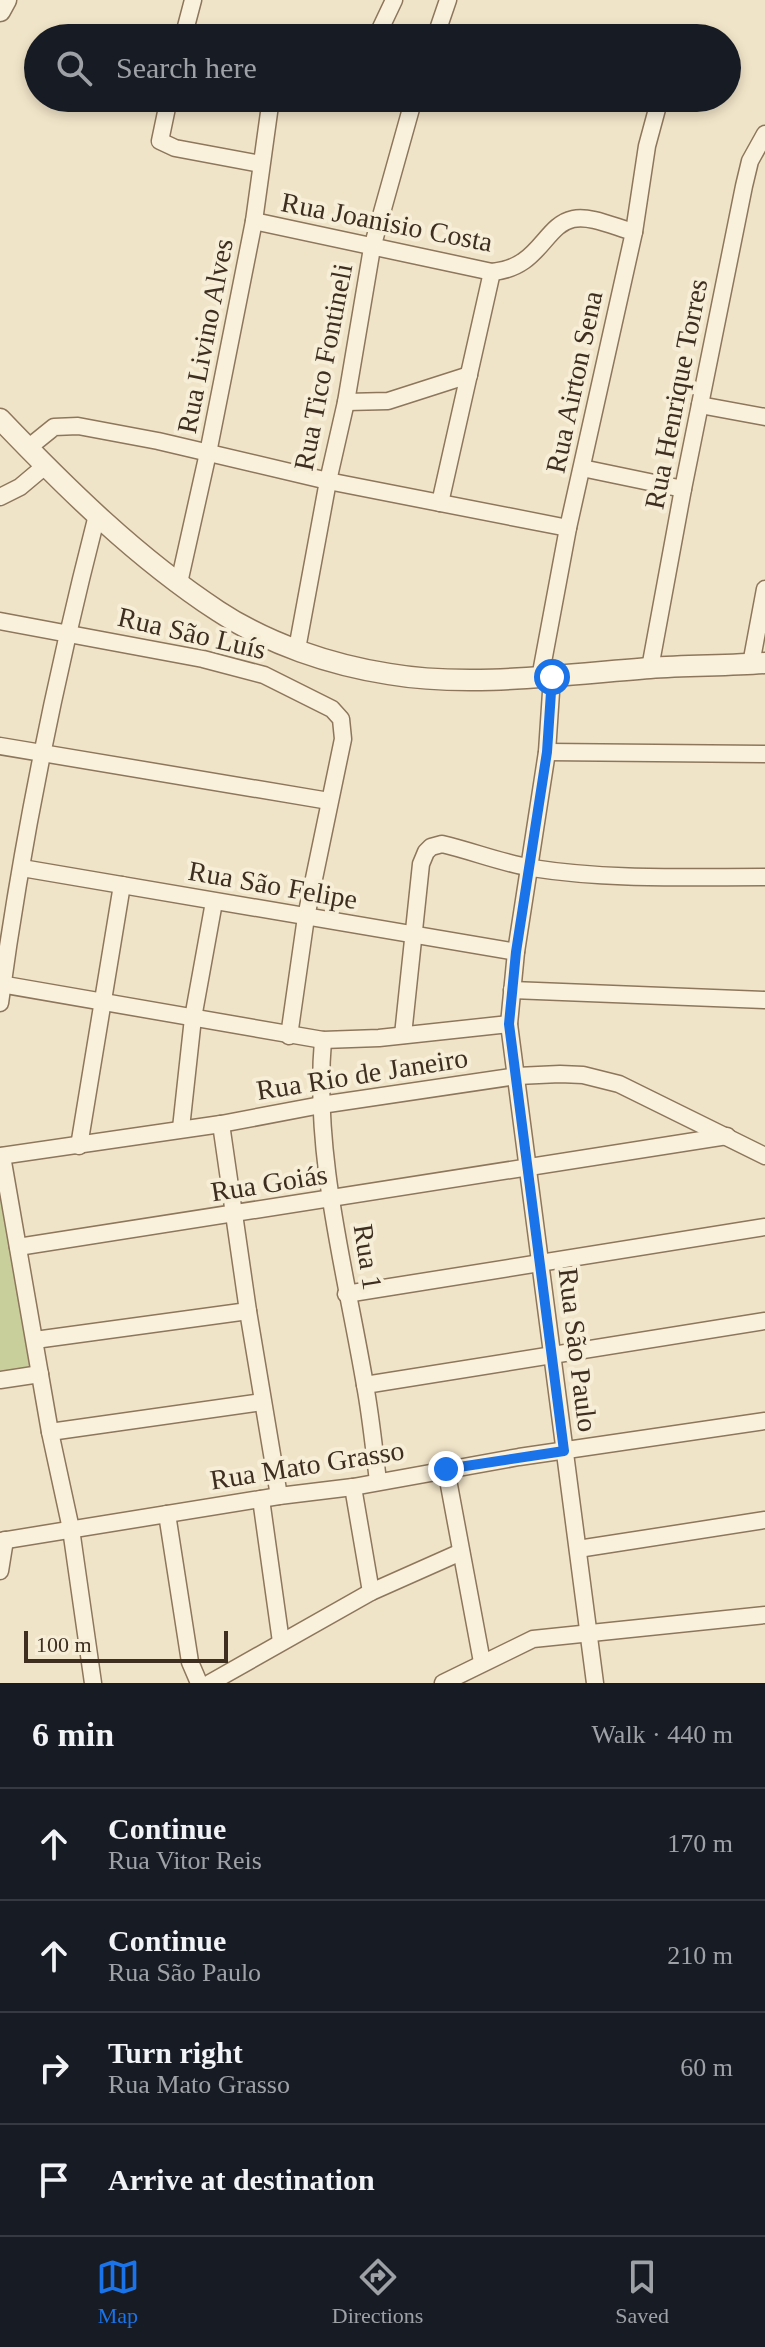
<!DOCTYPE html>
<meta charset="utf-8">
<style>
body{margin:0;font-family:Georgia,serif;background:#242831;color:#f1f3f6}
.scale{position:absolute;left:24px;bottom:20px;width:204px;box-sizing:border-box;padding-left:8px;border:4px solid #3d2e20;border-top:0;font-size:22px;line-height:28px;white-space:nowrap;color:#3d2e20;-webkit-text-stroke:6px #f7eed8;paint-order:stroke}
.stop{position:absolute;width:24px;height:24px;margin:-18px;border:6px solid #1a73e8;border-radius:50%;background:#fff}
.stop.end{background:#1a73e8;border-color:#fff;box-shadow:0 2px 8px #0008}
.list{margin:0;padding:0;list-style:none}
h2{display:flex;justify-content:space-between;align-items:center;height:104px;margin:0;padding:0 32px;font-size:34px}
h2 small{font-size:26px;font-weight:400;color:#9ea1a6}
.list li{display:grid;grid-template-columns:52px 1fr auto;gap:24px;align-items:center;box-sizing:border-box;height:112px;padding:0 32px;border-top:2px solid #363941}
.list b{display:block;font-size:30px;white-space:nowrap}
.list p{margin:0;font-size:26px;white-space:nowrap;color:#9ea1a6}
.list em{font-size:26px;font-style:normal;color:#9ea1a6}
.icon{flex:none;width:44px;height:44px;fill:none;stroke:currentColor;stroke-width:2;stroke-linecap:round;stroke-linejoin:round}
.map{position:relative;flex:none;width:765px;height:1683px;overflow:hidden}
.search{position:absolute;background:#171b24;box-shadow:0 4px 12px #0003;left:24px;right:24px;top:24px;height:88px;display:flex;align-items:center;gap:20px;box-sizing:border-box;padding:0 28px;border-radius:44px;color:#9ea1a6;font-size:30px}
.sheet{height:552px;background:#171b24}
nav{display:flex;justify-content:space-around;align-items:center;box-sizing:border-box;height:112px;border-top:2px solid #363941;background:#171b24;font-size:22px;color:#9ea1a6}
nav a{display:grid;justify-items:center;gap:4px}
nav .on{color:#1a73e8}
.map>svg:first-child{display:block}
</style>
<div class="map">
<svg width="765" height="1683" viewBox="0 0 765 1683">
<rect width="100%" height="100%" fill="#f0e4c8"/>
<path fill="#c9cf9b" d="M0,1178L30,1371L0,1376Z"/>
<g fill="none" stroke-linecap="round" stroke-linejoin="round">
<g stroke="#8d765c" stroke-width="19">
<g id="minor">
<path d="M183,38L193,0"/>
<path d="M376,38L394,0"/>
<path d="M435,38L448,0"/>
<path d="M169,98L160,141L175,148L261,164"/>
<path d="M254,221L492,272C540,268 544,225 573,219C591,215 617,228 634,232"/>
<path d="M346,402L388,401L469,375"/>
<path d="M700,405L765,417"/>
<path d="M28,448L54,427L78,426L158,441L328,481L568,528"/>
<path d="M582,468L683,489"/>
<path d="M0,497L20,487L45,466"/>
<path d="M440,503L492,272"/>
<path d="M179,583L208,453L254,221L271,98"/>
<path d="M0,621L203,659L264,675L332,709L341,719L343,739L306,917L289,1036"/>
<path d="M297,649L328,481L346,402L372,248L414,98"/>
<path d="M751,664L765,589"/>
<path d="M650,668L683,489L744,186L750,161L765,134"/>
<path d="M552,677L547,752L516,952L509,1024L595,1683"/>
<path d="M540,678L568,528L634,232L647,146L660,98"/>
<path d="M0,746L329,801"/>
<path d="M547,752L765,754"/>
<path d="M22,868L516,952"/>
<path d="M0,984L323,1040L379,1038L509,1024"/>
<path d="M512,990L765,1000"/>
<path d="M0,1003C22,839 56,675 97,515"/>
<path d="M403,1035L421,864L426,852L431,847L442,844C472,851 502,863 532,868C608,880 687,877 765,877"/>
<path d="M323,1040C313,1156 346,1272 365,1385C371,1417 374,1449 378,1481"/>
<path d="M221,1124L248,1311L279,1496"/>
<path d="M181,1128L193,1018L214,902"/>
<path d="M79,1146L122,885"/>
<path d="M0,1156L221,1124L321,1105L517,1076L560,1074L583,1075L619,1084L765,1156"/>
<path d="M2,1156L50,1432L71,1529L93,1683"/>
<path d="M18,1247L727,1136"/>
<path d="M346,1294L765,1227"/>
<path d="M35,1340L248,1311"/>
<path d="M0,1380L40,1374"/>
<path d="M365,1385L765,1321"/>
<path d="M50,1432L262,1402"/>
<path d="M446,1469L482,1662"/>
<path d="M353,1487L371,1592"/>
<path d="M261,1499L281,1642"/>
<path d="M167,1514L190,1662L199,1683"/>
<path d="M0,1541L279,1496L353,1487L519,1457L765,1421"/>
<path d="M578,1549L765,1520"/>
<path d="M0,1571L5,1540"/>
<path d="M210,1683L371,1592L461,1552"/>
<path d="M443,1683L533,1639L765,1615"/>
</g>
</g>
<g stroke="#8d765c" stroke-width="23">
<g id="tertiary">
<path d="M0,11L6,0"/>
<path d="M0,419C66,488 137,558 218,611C268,644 331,665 389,674C470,688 568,674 650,668C688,665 727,666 765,663"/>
</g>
</g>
<use href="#minor" stroke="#faf1dc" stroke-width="16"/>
<use href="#tertiary" stroke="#faf1dc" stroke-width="20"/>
</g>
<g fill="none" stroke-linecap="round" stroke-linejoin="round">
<path stroke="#1a73e8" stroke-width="10" d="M446,1469L564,1451L509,1024L516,952L547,752L552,677"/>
</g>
<g text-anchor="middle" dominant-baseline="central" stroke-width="8" stroke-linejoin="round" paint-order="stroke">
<g font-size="28" fill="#3d2e20" stroke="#f7eed8">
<text transform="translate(387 222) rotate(11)">Rua Joanisio Costa</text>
<text transform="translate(205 336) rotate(-79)">Rua Livino Alves</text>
<text transform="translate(323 367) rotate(-79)">Rua Tico Fontineli</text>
<text transform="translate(574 382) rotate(-78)">Rua Airton Sena</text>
<text transform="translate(676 394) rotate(-79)">Rua Henrique Torres</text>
<text transform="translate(192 633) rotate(13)">Rua São Luís</text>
<text transform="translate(273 885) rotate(10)">Rua São Felipe</text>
<text transform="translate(362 1074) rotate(-9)">Rua Rio de Janeiro</text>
<text transform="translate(269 1183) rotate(-9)">Rua Goiás</text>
<text transform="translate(368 1257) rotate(81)">Rua 1</text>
<text transform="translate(578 1350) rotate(83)">Rua São Paulo</text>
<text transform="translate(307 1465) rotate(-9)">Rua Mato Grasso</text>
</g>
</g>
</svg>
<div class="scale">100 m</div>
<div class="stop" style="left:552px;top:677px"></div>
<div class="stop end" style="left:446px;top:1469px"></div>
<div class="search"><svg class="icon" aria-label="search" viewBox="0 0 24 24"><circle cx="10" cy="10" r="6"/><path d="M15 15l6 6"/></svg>Search here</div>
</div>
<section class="sheet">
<h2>6 min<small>Walk · 440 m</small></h2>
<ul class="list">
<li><svg class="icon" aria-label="ahead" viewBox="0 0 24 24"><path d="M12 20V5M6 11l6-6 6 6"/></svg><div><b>Continue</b><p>Rua Vitor Reis</p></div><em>170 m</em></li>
<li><svg class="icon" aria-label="ahead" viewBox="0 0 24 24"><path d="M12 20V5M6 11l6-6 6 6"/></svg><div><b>Continue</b><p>Rua São Paulo</p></div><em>210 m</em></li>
<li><svg class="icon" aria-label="right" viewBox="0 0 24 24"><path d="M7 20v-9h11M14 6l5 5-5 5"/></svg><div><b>Turn right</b><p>Rua Mato Grasso</p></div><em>60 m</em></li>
<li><svg class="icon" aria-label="arrive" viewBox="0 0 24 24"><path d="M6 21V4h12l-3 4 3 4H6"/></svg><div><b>Arrive at destination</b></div></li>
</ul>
</section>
<nav>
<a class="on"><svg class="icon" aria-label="map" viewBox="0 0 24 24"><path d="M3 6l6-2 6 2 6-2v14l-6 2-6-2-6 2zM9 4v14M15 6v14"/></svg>Map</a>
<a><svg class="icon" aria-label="directions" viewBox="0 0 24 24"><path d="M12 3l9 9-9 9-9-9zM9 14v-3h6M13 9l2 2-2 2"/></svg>Directions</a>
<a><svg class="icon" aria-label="saved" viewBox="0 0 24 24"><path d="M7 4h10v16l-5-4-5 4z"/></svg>Saved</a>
</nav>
